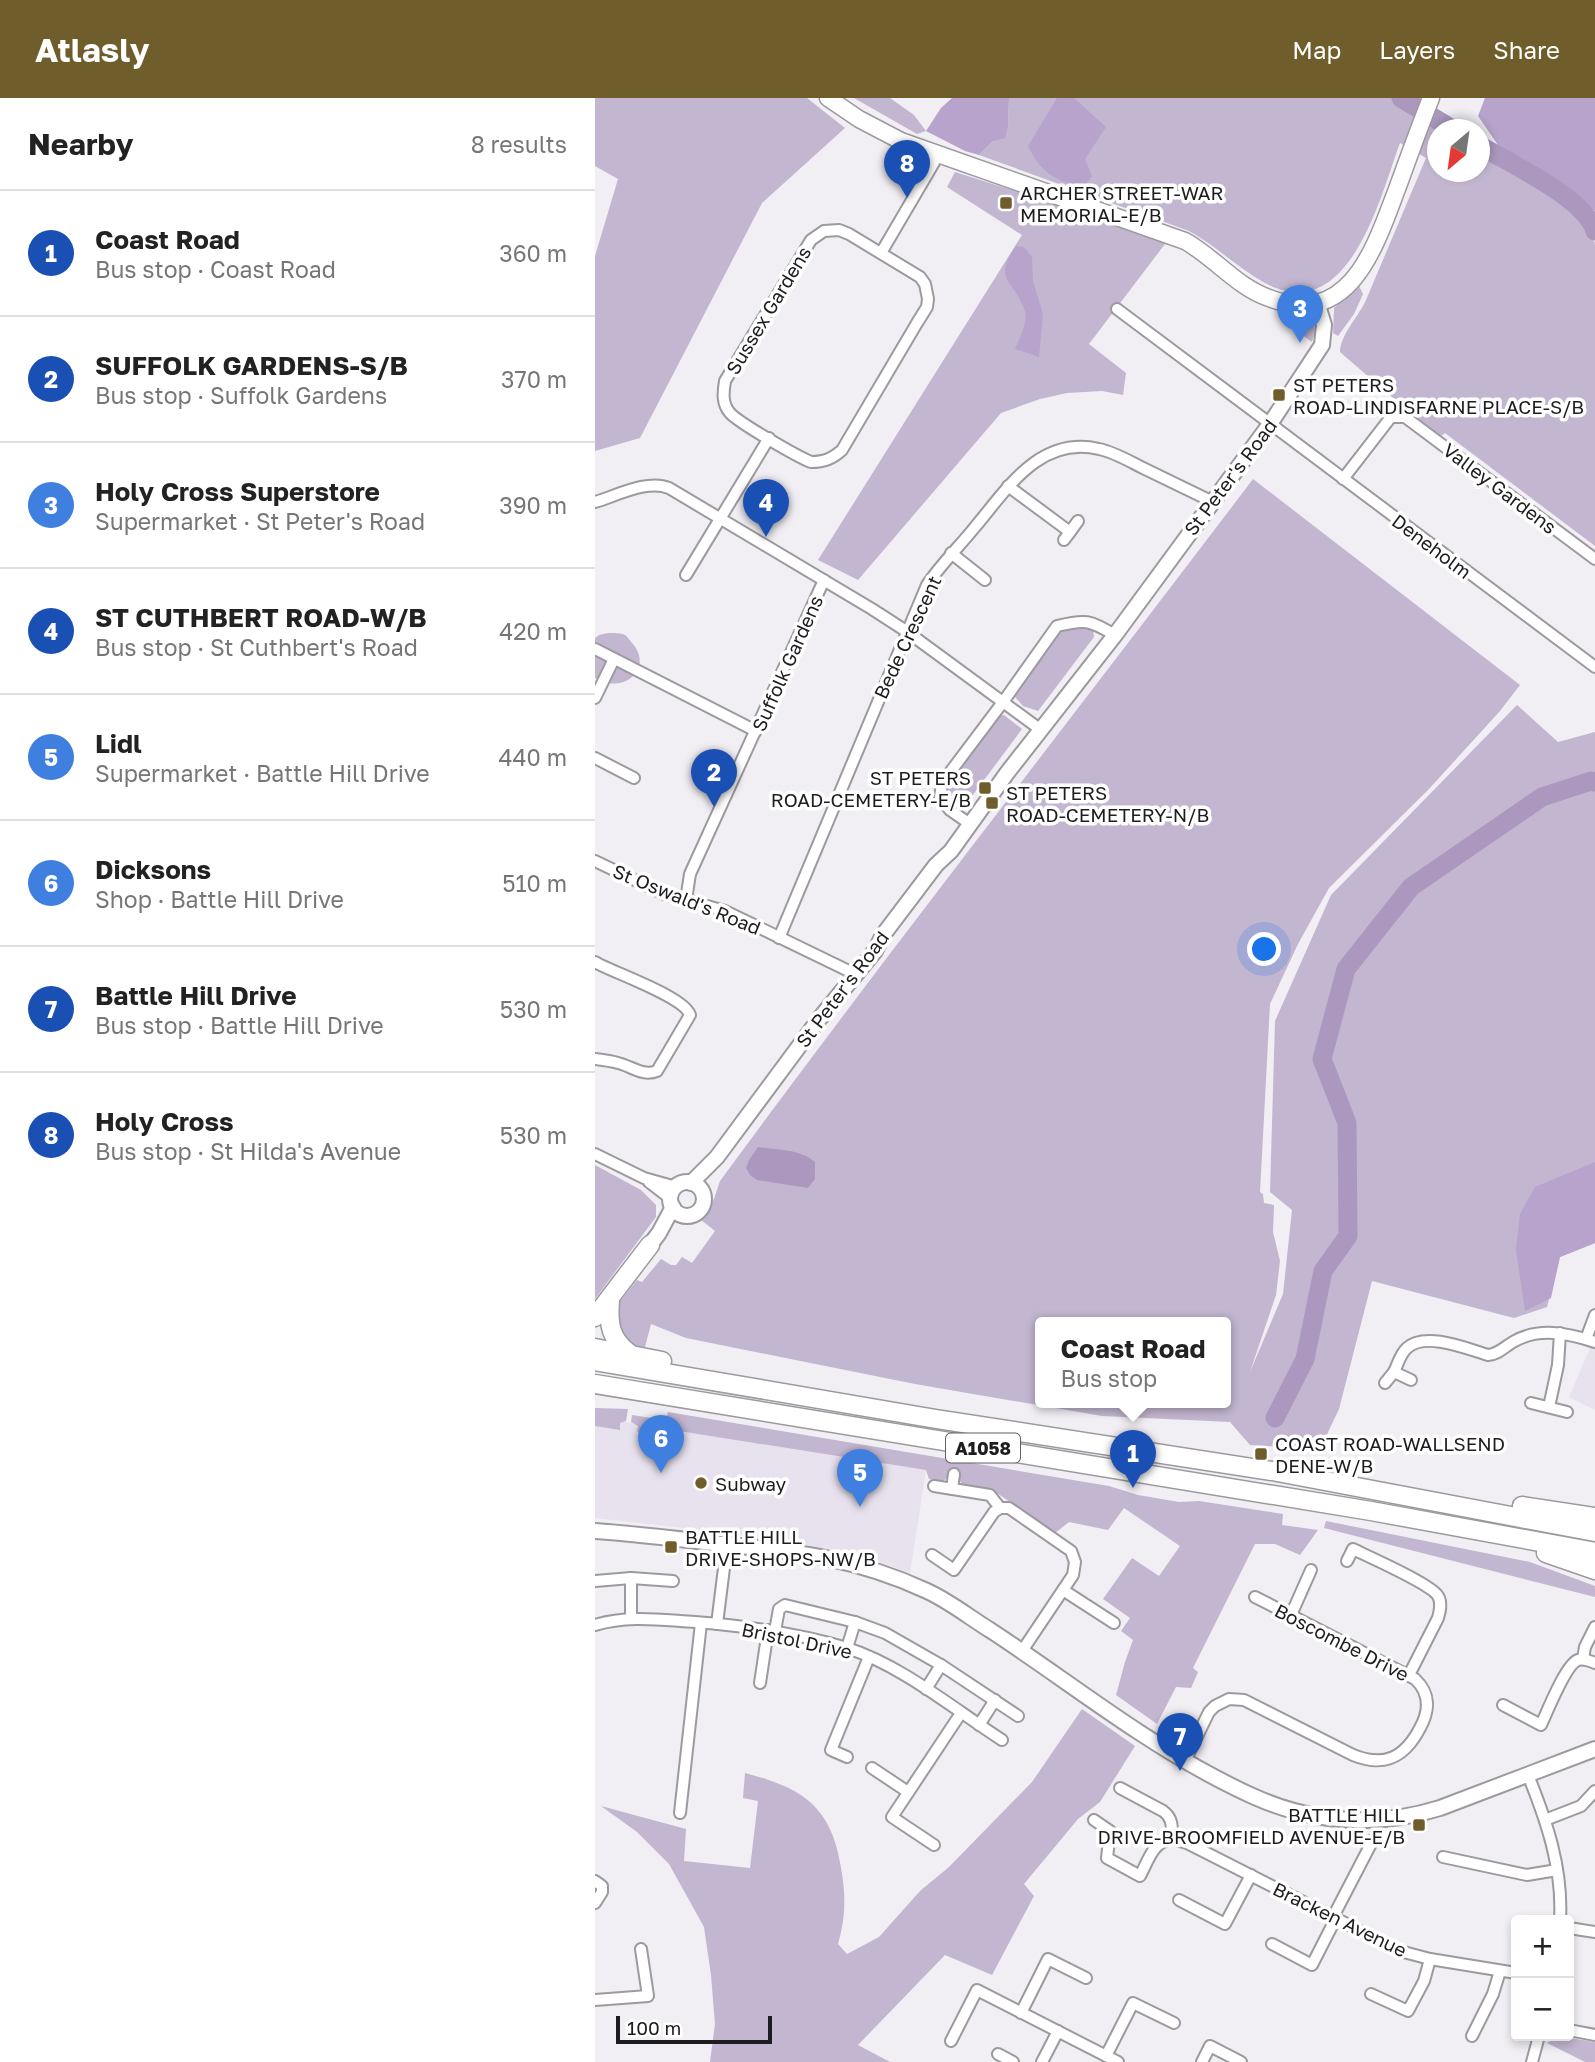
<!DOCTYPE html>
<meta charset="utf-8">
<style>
body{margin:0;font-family:"Golos Text",sans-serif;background:#f2f2f2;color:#222}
.controls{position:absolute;right:21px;bottom:21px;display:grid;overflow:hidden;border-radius:7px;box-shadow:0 4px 10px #0003}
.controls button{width:63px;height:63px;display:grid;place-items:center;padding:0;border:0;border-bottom:2px solid #e0e0e0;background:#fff;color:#222;font:35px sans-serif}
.compass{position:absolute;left:832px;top:21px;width:63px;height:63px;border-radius:50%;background:#fff;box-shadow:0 4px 10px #0003;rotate:209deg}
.scale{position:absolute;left:21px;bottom:18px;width:156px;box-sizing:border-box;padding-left:7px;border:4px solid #1d1c1e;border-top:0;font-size:19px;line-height:24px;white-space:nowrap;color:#1d1c1e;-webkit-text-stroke:5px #fff;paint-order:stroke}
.you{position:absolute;left:670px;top:852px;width:24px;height:24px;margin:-18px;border:5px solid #fff;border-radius:50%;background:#1a73e8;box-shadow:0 0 0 10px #1a73e833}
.badge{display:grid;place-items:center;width:46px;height:46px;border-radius:50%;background:#6f5d2b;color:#fff;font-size:23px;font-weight:700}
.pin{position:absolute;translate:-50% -58px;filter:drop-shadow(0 2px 4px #0008)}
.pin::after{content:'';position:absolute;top:37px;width:24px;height:21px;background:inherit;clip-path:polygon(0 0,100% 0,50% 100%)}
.popup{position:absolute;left:440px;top:1219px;width:196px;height:91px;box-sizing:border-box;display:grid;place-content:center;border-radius:7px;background:#fff;filter:drop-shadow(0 2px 5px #0005);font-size:23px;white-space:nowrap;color:#767676}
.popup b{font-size:26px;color:#222}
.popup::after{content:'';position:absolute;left:50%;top:100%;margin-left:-14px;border:14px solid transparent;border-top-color:#fff}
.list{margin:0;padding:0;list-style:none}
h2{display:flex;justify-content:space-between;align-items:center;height:91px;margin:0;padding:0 28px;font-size:30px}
h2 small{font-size:23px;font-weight:400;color:#767676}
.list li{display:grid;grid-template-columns:46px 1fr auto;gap:21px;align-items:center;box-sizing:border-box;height:126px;padding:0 28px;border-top:2px solid #e0e0e0}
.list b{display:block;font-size:26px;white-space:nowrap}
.list p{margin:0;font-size:23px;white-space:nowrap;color:#767676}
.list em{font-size:23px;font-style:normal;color:#767676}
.map{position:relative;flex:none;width:1000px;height:1964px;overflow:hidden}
header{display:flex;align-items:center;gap:42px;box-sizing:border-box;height:98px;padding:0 35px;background:#6f5d2b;color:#fff}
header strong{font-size:33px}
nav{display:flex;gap:38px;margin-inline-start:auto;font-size:24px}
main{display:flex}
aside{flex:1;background:#fff}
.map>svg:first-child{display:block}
</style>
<header>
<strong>Atlasly</strong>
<nav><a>Map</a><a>Layers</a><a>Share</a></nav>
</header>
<main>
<aside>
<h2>Nearby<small>8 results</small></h2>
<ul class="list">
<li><span class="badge" style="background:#1a4fb4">1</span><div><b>Coast Road</b><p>Bus stop · Coast Road</p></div><em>360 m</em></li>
<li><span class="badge" style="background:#1a4fb4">2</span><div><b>SUFFOLK GARDENS-S/B</b><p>Bus stop · Suffolk Gardens</p></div><em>370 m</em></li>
<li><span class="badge" style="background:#3f7fe0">3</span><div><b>Holy Cross Superstore</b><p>Supermarket · St Peter's Road</p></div><em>390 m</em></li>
<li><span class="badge" style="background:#1a4fb4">4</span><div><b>ST CUTHBERT ROAD-W/B</b><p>Bus stop · St Cuthbert's Road</p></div><em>420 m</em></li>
<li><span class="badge" style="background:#3f7fe0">5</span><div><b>Lidl</b><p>Supermarket · Battle Hill Drive</p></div><em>440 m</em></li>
<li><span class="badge" style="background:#3f7fe0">6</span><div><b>Dicksons</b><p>Shop · Battle Hill Drive</p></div><em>510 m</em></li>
<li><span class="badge" style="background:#1a4fb4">7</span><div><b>Battle Hill Drive</b><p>Bus stop · Battle Hill Drive</p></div><em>530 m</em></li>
<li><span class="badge" style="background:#1a4fb4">8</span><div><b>Holy Cross</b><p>Bus stop · St Hilda's Avenue</p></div><em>530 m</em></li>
</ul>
</aside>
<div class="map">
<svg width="1000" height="1964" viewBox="0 0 1000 1964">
<rect width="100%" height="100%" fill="#f1eef4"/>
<g fill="#e8e2ef">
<path d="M996,1248L1000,1249V1312L974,1299Z"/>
<path d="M0,1319L331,1372L315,1475L277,1461L232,1452L114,1433L0,1420Z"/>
</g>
<g fill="#c3b6d0" fill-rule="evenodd">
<path d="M0,0H212L250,30L167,105L45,340L0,353V158L23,81L0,68Z"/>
<path d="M259,0H295L319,17L331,33L322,36Z"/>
<path d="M414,0H799L851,31L842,32V74H884L885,52L985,115L992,125L1000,146V448L850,335L846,338L812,312L745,254C745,237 764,218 771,202L831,60L805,45C785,99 754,230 670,185C643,170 621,148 594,133L384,57L413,28Z"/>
<path d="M360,74L573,142L494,246L531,275L528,297L507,293L472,295L445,301L406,315L263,482L223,462L427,137L352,89Z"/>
<path d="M764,188L768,196L759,216L743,238L738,235L739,210Z"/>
<path d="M708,213C721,220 721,230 717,244L692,226L701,214Z"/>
<path d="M658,381L925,587L905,613L834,691L734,790L703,846L675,906L665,1094L668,1096L669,1105L679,1107L678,1134L685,1163L681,1197L655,1274L688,1196L697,1112L675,1094L680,923L736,797L922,607L963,644L1000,634V1145L965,1159L952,1209L919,1220L777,1183L744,1311L725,1351L655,1347L635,1324L507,1318L320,1286L91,1240L56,1226L49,1253C22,1244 23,1238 19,1211L42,1182L47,1184L66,1161L76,1167H81L87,1159L97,1165L120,1133L105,1121C117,1111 120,1098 125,1083C299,846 481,615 658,381ZM445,1224H631V1304H445Z"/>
<path d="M491,529L498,531L499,539L443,613L428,608L420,599L422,591L466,533Z"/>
<path d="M13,535C18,535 26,535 30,537C32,538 36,544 38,546C59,572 27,597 0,580V540L4,537Z"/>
<path d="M409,617L427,631L372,705C364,708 359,708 352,701L350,690L399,620Z"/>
<path d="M0,1067L46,1092L61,1107V1119L0,1201Z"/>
<path d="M0,1310L33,1311L31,1323L25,1325V1332L0,1328Z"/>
<path d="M73,1314L514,1388L543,1397L584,1404L604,1403L688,1416L687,1427L723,1432L705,1457L680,1446H660L598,1570L603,1574L596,1590L581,1589L562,1626L521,1597L530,1564L538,1542L526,1533L535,1520L508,1501L537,1460L564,1478L585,1448L529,1410L513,1432L474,1424L460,1435L396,1391L367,1386L363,1380L354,1379L348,1383L334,1381L331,1372L84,1333L82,1340L42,1334L43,1328L36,1324L37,1317L71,1322Z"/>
<path d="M731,1423L935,1464L1000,1488V1499L729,1430Z"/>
<path d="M487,1611L540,1648L505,1704L483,1721L429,1786L439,1798L397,1877L350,1857L263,1947L295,1964H115L120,1926L116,1877L109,1829L74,1766L42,1734L6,1708L91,1731L89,1763L155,1770L163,1703L148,1700L150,1675C212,1691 238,1711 247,1776C251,1802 250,1821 243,1846L252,1856L284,1839L325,1793L354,1769L437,1684Z"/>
<path d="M963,1938L1000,1944V1964H990L952,1945Z"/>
</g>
<g fill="#b7a3cb">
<path d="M357,0H414L413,28L410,40L398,43L384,57L370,53L331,33L346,10Z"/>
<path d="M462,0H479L511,29L490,61L497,78L490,87C461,86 445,73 433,48Z"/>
<path d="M890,0H1000V113L977,95L905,50L883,18Z"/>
<path d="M421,148L429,149L437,159L438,183L448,216L444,259L420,251C425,240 433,224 430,213C420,182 396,183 421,148Z"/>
<path d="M1000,1064V1145L965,1159L956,1200L930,1213L921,1152L925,1116L940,1089Z"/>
</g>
<path fill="#ac98bf" d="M163,1049C182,1052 205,1051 220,1064V1081L213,1090L162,1082L155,1077L151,1070L154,1062Z"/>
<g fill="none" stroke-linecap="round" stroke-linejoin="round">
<g stroke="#ac98bf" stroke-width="19">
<path d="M806,0L859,32"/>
<path d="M884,47C914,65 990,100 1000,133"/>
<path d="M680,1320L710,1261L728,1173L753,1138L752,1025L727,961L751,871L816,789L947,699L996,683L1000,684"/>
</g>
<g stroke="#9c999f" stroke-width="14">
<g id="minor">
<path d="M244,132L254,136L325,179L330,186L333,201L332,209L322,225L247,352C237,361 229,364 216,364C203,359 144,325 135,315C127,306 128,295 130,283L216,142L229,133Z"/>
<path d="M286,155L344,56"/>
<path d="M522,211L1000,569"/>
<path d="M748,381L796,319H810L1000,461"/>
<path d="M413,388L475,434"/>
<path d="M0,404C21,398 52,381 74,390L277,511L311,533L446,632"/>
<path d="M469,442L483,423"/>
<path d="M356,455L390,482"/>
<path d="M91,477L174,340"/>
<path d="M0,551L161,633"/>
<path d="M0,600L19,561"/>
<path d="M0,660L39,680"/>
<path d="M375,726L355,712L345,700L347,685L408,604L462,528C491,521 494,522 520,537"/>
<path d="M0,763L69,796L130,813L260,876"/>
<path d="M91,802L95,776L229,482"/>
<path d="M184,840L332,487C346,466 364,449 380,429C412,391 445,337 504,351C519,354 534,363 548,370C571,381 593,392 616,403"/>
<path d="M0,864C19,875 90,899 95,917L62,973C48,979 36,968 23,965C16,963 8,962 0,961"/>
<path d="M0,1056L49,1080L81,1089"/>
<path d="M54,1084L76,1101"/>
<path d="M991,1241L1000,1217"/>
<path d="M799,1274C803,1266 805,1256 812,1250C830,1233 873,1251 893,1257C904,1256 909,1249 918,1244C943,1229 973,1235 1000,1244"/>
<path d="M790,1285L799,1274L816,1282"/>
<path d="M936,1305L972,1314"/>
<path d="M954,1309L963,1267L965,1235"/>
<path d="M339,1388L395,1397L405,1410H414L476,1453L480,1464L478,1477L427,1553"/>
<path d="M357,1391L359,1376"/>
<path d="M337,1457L359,1472L399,1414L405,1410"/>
<path d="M752,1463L758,1451C774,1459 836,1486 843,1498C847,1505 845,1513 843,1520L814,1577"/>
<path d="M0,1483L36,1480L78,1483"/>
<path d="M468,1492L519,1525"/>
<path d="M696,1517L716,1472"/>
<path d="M36,1520V1480"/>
<path d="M122,1526L132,1446"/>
<path d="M0,1527C33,1517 66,1522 100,1524C151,1528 203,1535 252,1550C306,1567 359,1611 407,1642"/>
<path d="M180,1533L184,1511L190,1507L260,1524L290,1535L346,1567L423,1618"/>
<path d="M252,1550L260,1524"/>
<path d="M988,1561L990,1549L1000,1529"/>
<path d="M165,1585L173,1532"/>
<path d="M331,1591L346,1567"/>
<path d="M908,1607L946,1627C952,1614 971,1566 983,1562C989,1560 995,1563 1000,1565"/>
<path d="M384,1627L400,1602"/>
<path d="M252,1659L236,1652L274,1559"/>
<path d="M590,1663L614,1614L620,1608L634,1601L649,1602L758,1657C790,1670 810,1659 825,1630C835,1612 835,1595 820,1581L660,1499"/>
<path d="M277,1670L313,1694"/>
<path d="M933,1677C952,1724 968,1771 965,1822"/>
<path d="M85,1715L106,1525"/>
<path d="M499,1722L515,1733L512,1760L545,1778C553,1763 558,1743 577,1741C577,1729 578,1720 568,1713L525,1690"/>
<path d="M950,1722L986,1708L1000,1693"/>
<path d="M577,1741L592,1745L805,1853L835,1861L921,1875"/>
<path d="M339,1747L297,1719L366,1615"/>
<path d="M848,1759L932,1777L962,1772"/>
<path d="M0,1783L7,1788V1794L0,1805"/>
<path d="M584,1802L630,1826L656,1777"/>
<path d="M738,1819L778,1742"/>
<path d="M974,1830L1000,1834"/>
<path d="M677,1846L717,1867L741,1820"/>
<path d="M776,1896L813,1913L829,1883L835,1861"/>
<path d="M0,1902L53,1898L46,1851"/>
<path d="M426,1915L453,1861L491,1880"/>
<path d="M974,1932L1000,1937"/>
<path d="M877,1938L898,1896L905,1873"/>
<path d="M356,1943L382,1892L523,1964"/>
<path d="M403,1956L418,1964"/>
<path d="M511,1958L538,1905L579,1925"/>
<path d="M447,1964L463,1933"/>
<path d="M607,1964L615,1948L646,1964"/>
<path d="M937,1964L944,1938"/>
</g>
</g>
<g stroke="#9c999f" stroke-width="18">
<g id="tertiary">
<circle cx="92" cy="1101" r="17"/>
<path d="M96,1085L122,1059L225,920L280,853L288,837L341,767L356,753L412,675L520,537L675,326L727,247L729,227L722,204"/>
<path d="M55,1147L64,1135L78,1109"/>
<path d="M0,1433C42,1436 84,1441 127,1446C203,1454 261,1460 332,1493C354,1503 374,1519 395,1532C470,1581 541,1638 621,1680C646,1693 672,1706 699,1713C747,1726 797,1725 845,1710L1000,1651"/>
</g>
</g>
<g stroke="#9c999f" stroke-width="19">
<path id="secondary" d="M233,0L264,21L306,43L590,143C619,159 642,189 674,200C755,231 780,149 802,91C813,61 824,30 836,0"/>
</g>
<g stroke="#9c999f" stroke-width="21">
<g id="trunk">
<path d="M15,1202C13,1226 15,1241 35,1256"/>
<path d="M0,1219L55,1147"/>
<path d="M0,1250L67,1263"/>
<path d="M0,1263L341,1321L677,1373L1000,1434"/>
<path d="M0,1286L776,1413L1000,1454"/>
<path d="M927,1408L1000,1419"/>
<path d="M951,1455L1000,1472"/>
</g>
</g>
<use href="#minor" stroke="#fff" stroke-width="10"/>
<use href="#tertiary" stroke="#fff" stroke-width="14"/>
<use href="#secondary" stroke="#fff" stroke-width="16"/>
<use href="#trunk" stroke="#fff" stroke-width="18"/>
</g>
<g fill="#6f5d2b" stroke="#fff" stroke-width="2.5">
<rect x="404" y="98" width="14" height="14" rx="3.5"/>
<rect x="677" y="290" width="14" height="14" rx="3.5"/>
<rect x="383" y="683" width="14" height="14" rx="3.5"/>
<rect x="390" y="698" width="14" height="14" rx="3.5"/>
<rect x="659" y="1349" width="14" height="14" rx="3.5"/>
<circle cx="106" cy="1385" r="7"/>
<rect x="69" y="1442" width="14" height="14" rx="3.5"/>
<rect x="817" y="1720" width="14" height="14" rx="3.5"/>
</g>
<g text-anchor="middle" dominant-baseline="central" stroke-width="7" stroke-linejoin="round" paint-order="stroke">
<rect fill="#fff" stroke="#616062" stroke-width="2" x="351" y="1335.5" width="74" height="29" rx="5"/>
<g font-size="18" font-weight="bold" fill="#1d1c1e">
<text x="388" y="1350">A1058</text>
</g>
<g font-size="19" fill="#1d1c1e" stroke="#fff" text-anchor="start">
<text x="425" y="94">ARCHER STREET-WAR<tspan x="425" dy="22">MEMORIAL-E/B</tspan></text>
<text x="698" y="286">ST PETERS<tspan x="698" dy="22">ROAD-LINDISFARNE PLACE-S/B</tspan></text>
<text x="376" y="679" text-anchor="end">ST PETERS<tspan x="376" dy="22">ROAD-CEMETERY-E/B</tspan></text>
<text x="411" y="694">ST PETERS<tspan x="411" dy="22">ROAD-CEMETERY-N/B</tspan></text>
<text x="680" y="1345">COAST ROAD-WALLSEND<tspan x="680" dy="22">DENE-W/B</tspan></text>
<text x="120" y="1385">Subway</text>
<text x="90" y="1438">BATTLE HILL<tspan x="90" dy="22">DRIVE-SHOPS-NW/B</tspan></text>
<text x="810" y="1716" text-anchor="end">BATTLE HILL<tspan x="810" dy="22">DRIVE-BROOMFIELD AVENUE-E/B</tspan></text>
</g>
<g font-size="19" fill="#1d1c1e" stroke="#fff">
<text transform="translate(173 212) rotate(-59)">Sussex Gardens</text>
<text transform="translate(635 379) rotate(-53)">St Peter's Road</text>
<text transform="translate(905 390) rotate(37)">Valley Gardens</text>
<text transform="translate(837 448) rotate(37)">Deneholm</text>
<text transform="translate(312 539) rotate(-65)">Bede Crescent</text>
<text transform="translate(192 565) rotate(-66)">Suffolk Gardens</text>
<text transform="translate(92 801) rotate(22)">St Oswald's Road</text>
<text transform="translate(247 891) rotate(-53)">St Peter's Road</text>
<text transform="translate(202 1542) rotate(12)">Bristol Drive</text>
<text transform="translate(747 1544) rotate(27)">Boscombe Drive</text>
<text transform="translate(745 1821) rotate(26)">Bracken Avenue</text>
</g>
</g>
</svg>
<div class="controls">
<button>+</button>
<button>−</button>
</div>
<svg class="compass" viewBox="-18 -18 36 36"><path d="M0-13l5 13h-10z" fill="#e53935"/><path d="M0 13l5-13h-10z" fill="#767676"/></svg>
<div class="scale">100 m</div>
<div class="you"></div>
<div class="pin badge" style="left:538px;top:1390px;background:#1a4fb4">1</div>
<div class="popup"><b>Coast Road</b>Bus stop</div>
<div class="pin badge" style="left:119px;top:709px;background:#1a4fb4">2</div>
<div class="pin badge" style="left:705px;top:245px;background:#3f7fe0">3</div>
<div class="pin badge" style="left:171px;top:439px;background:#1a4fb4">4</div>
<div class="pin badge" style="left:265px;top:1409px;background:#3f7fe0">5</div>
<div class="pin badge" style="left:66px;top:1375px;background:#3f7fe0">6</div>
<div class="pin badge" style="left:585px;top:1673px;background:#1a4fb4">7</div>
<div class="pin badge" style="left:312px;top:100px;background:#1a4fb4">8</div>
</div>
</main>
